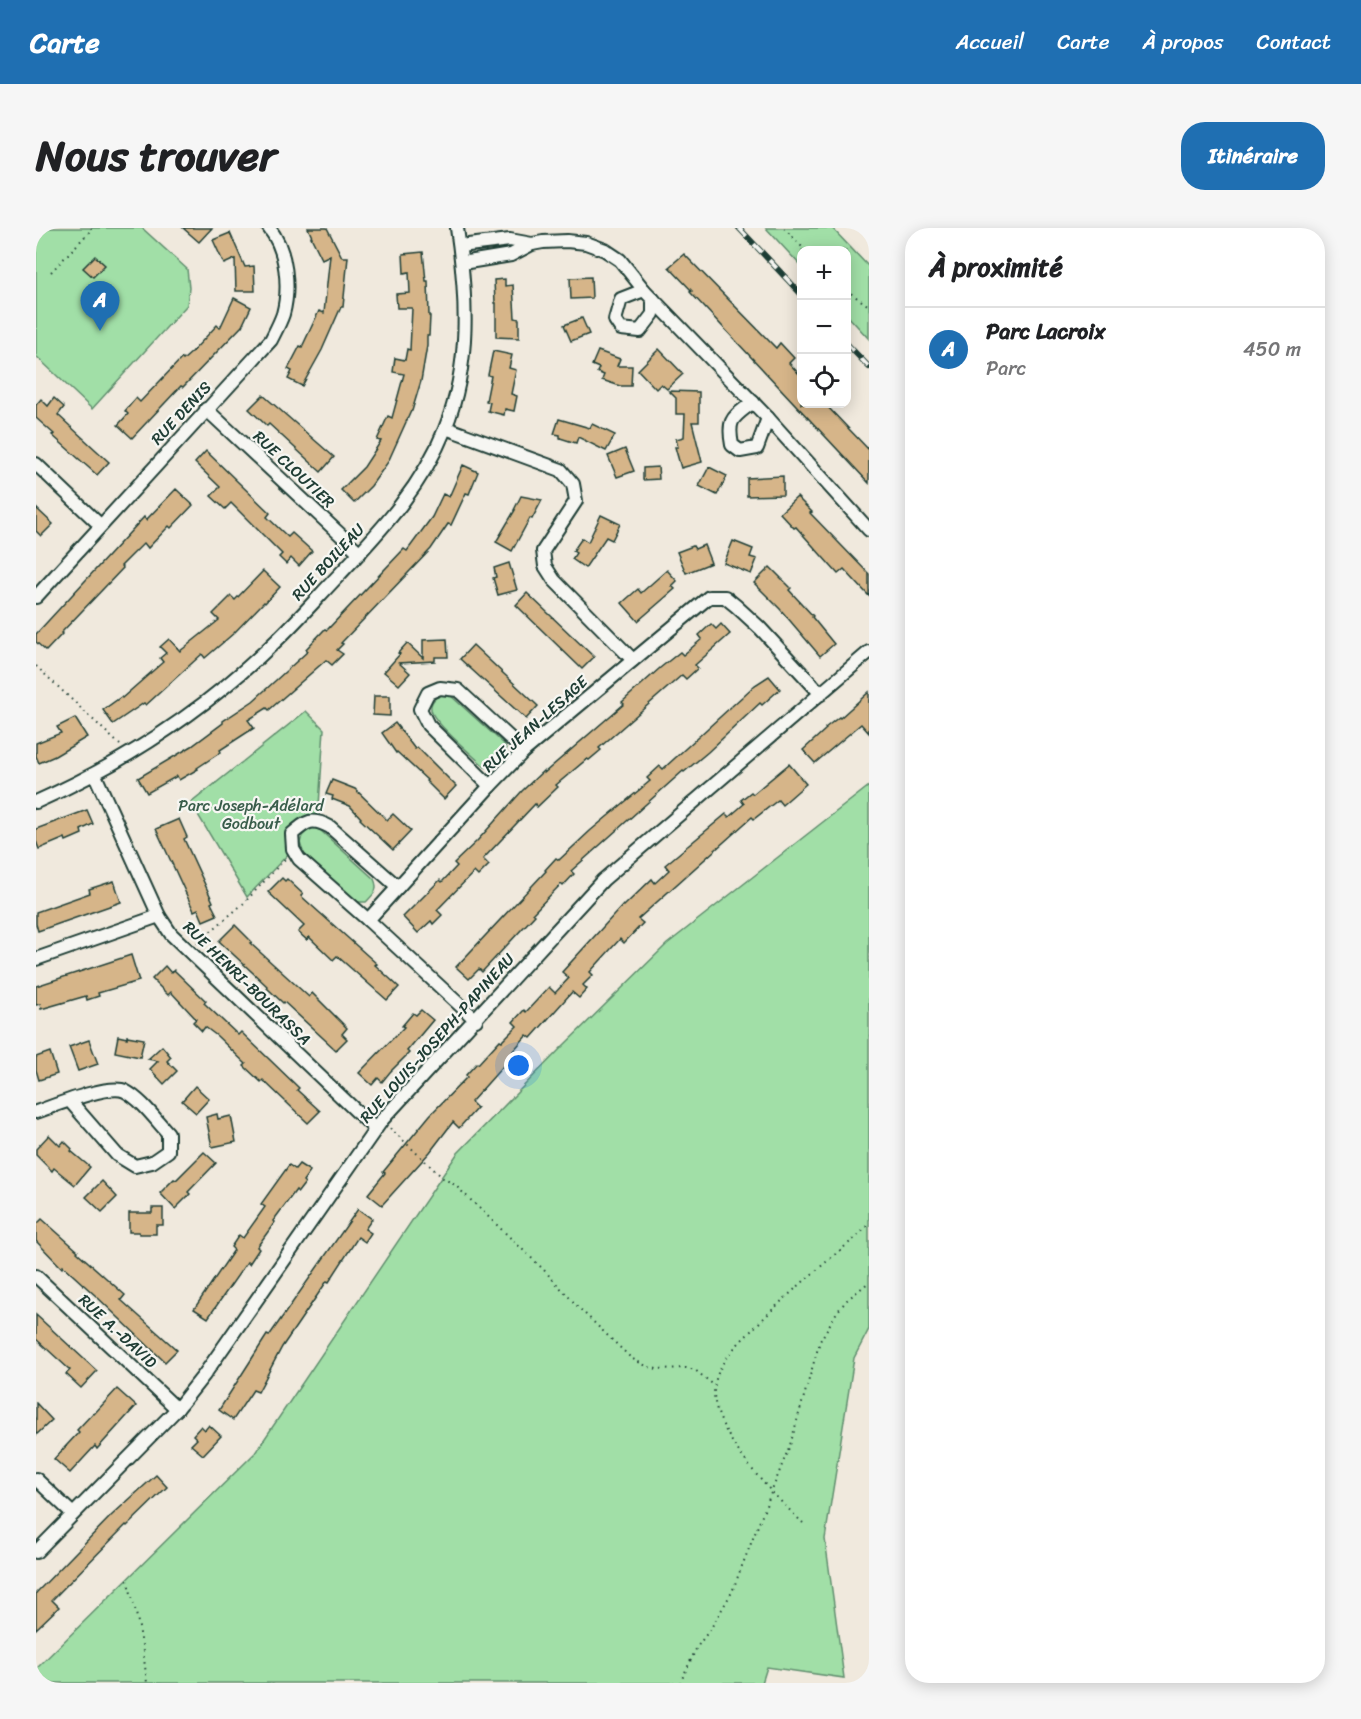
<!DOCTYPE html>
<html lang="fr">
<meta charset="utf-8">
<style>
body{margin:0;font-family:Sriracha,sans-serif;background:#f6f6f6;color:#202124}
.controls{position:absolute;right:18px;top:18px;display:grid;overflow:hidden;border-radius:12px;box-shadow:0 3px 15px #0003}
.controls button{width:54px;height:54px;display:grid;place-items:center;padding:0;border:0;border-bottom:2px solid #e0e0e0;background:#fff;color:#202124;font:30px sans-serif}
.you{position:absolute;left:483px;top:838px;width:21px;height:21px;margin:-15px;border:4px solid #fff;border-radius:50%;background:#1a73e8;box-shadow:0 0 0 9px #1a73e833}
.badge{display:grid;place-items:center;width:39px;height:39px;border-radius:50%;background:#1f6fb2;color:#fff;font-size:20px;font-weight:700}
.pin{position:absolute;translate:-50% -50px;filter:drop-shadow(0 2px 3px #0008)}
.pin::after{content:'';position:absolute;top:32px;width:21px;height:18px;background:inherit;clip-path:polygon(0 0,100% 0,50% 100%)}
.list{margin:0;padding:0;list-style:none}
h2{display:flex;justify-content:space-between;align-items:center;height:78px;margin:0;padding:0 24px;font-size:26px}
h2 small{font-size:20px;font-weight:400;color:#757577}
.list li{display:grid;grid-template-columns:39px 1fr auto;gap:18px;align-items:center;box-sizing:border-box;height:84px;padding:0 24px;border-top:2px solid #e0e0e0}
.list b{display:block;font-size:22px;white-space:nowrap}
.list p{margin:0;font-size:20px;white-space:nowrap;color:#757577}
.list em{font-size:20px;font-style:normal;color:#757577}
.icon{flex:none;width:33px;height:33px;fill:none;stroke:currentColor;stroke-width:2;stroke-linecap:round;stroke-linejoin:round}
.map{position:relative;flex:none;width:833px;height:1455px;overflow:hidden;border-radius:24px}
header{display:flex;align-items:center;gap:36px;box-sizing:border-box;height:84px;padding:0 30px;background:#1f6fb2;color:#fff}
header strong{font-size:28px}
nav{display:flex;gap:33px;margin-inline-start:auto;font-size:21px}
.intro{display:flex;align-items:center;justify-content:space-between;box-sizing:border-box;height:144px;padding:0 36px}
h1{margin:0;font-size:42px}
.button{padding:15px 27px;border-radius:24px;background:#1f6fb2;color:#fff;font-size:21px;font-weight:700}
main{display:flex;gap:36px;padding:0 36px}
aside{flex:1;background:#fff;border-radius:24px;box-shadow:0 3px 15px #0003}
.map>svg:first-child{display:block}
</style>
<header>
<strong>Carte</strong>
<nav><a>Accueil</a><a>Carte</a><a>À propos</a><a>Contact</a></nav>
</header>
<div class="intro"><h1>Nous trouver</h1><a class="button">Itinéraire</a></div>
<main>
<div class="map">
<svg width="833" height="1455" viewBox="0 0 833 1455">
<rect width="100%" height="100%" fill="#f0e9dd"/>
<filter id="ink" filterUnits="userSpaceOnUse"><feTurbulence type="fractalNoise" baseFrequency=".0167" numOctaves="2"/><feDisplacementMap in="SourceGraphic" scale="12" xChannelSelector="R" yChannelSelector="G"/><feConvolveMatrix kernelMatrix="1 2 1 2 8 2 1 2 1" color-interpolation-filters="sRGB"/></filter>
<g filter="url(#ink)">
<g fill="#a1dfa7" stroke="#608e6e" stroke-width="1.5">
<path d="M0,0H106L151,41L153,60L151,77L56,181L0,128Z"/>
<path d="M730,0H796L833,39V111L811,87L810,22H766L765,38Z"/>
<path d="M403,466L414,467L468,516C474,527 469,530 461,539H449C439,529 395,493 395,481C394,474 399,471 403,466Z"/>
<path d="M270,483L288,501L282,593L257,606V621L211,669L155,575Z"/>
<path d="M833,558V1101L818,1130L789,1311L808,1450L731,1439L726,1455H0V1441L219,1225L421,926L526,819L631,716Z"/>
<path d="M278,600L284,602L338,651C343,662 338,666 330,674H319L268,627L264,615L266,608L273,601Z"/>
</g>
<g fill="#d6b589" stroke="#1f3d34" stroke-width="1.5">
<path d="M147,0H176L163,14Z"/>
<path d="M272,0H291L306,29H312L307,79H305L286,122L266,158L252,151L256,143L252,141L264,118L266,119L283,83L288,85L294,27L286,31L275,9H276Z"/>
<path d="M194,5L209,39L218,38L219,63H200L199,31L188,36L177,12Z"/>
<path d="M387,24L390,53H392L393,88H394L393,108H391V118L385,153L376,183H375L352,234L335,258L318,275L305,262L328,239L345,213L341,212L352,188L356,190L368,146L357,144L359,130L369,132L371,121L374,122L376,80H361L360,66L374,65L373,44L368,45L367,26Z"/>
<path d="M648,26L740,120L744,115L758,130L753,135L765,148V176H789L833,222V255L654,64L656,63L633,39Z"/>
<path d="M59,28L69,37L57,49L47,40Z"/>
<path d="M555,49L556,70L535,71L534,50Z"/>
<path d="M469,51V58L477,57L479,90L483,91V110L460,109V75H459L458,52Z"/>
<path d="M198,70L215,79L206,98L147,159L145,158L96,210L82,197L92,186L89,183L100,170L104,174L146,130L147,132L156,124L181,97L184,100Z"/>
<path d="M546,90L553,106L535,113L528,97Z"/>
<path d="M623,121L647,146L631,161L625,156L620,161L602,142Z"/>
<path d="M457,123L476,127L473,140L480,142L475,166L481,168L478,183L469,181L468,187L452,183L454,174L450,173L455,148L452,147Z"/>
<path d="M562,123L584,131L581,138H596L595,158H584L566,152L568,147L561,144L563,140L556,137Z"/>
<path d="M633,163L663,164V194H656L666,234L645,240L639,219H642L640,211L648,209L649,186H640V170Z"/>
<path d="M227,167L298,229L285,244L233,196L231,198L213,181Z"/>
<path d="M18,170L28,179L22,187L73,234L61,247L16,207L18,206L0,190V177L5,171L12,178Z"/>
<path d="M523,191L554,200L556,196L579,207L570,223L542,209L540,215L524,210V207L518,206Z"/>
<path d="M589,221L598,243L581,249L572,228Z"/>
<path d="M170,223L234,285L231,289L252,309L256,305L276,323L263,338L255,330L250,336L243,329L246,326L195,275L189,281L175,268L184,259L159,235Z"/>
<path d="M427,237L442,244L433,266L430,265L415,297L412,296L395,321L305,415L307,416L301,422L307,426L296,437L290,432L233,482L231,480L212,492L218,500L184,522L185,524L161,540L162,541L143,552L141,548L111,565L102,550L156,518L187,495V493L217,473L272,423L270,421L289,401L291,402L368,321L371,323L396,289L407,266L413,269Z"/>
<path d="M622,239L623,251L607,252V240Z"/>
<path d="M673,239L691,248L681,267L663,258Z"/>
<path d="M747,248V267L711,268V250Z"/>
<path d="M140,261L157,277L135,300L133,298L112,320L108,315L85,338L87,340L25,405L26,406L10,423L0,414V406L108,289L110,292Z"/>
<path d="M485,268L506,272L496,291L494,290L476,323L460,314L479,282H478Z"/>
<path d="M761,269L776,284L774,285L833,346V368L808,341L802,346L760,299L758,300L744,285Z"/>
<path d="M0,280L17,296L5,308L0,303Z"/>
<path d="M565,287L584,296L576,312L570,309L549,340L536,331L540,325L537,323L546,310L552,314Z"/>
<path d="M697,313L717,321L714,329L721,331L715,346L688,335Z"/>
<path d="M668,317L675,335L650,345L641,324L657,318L659,321Z"/>
<path d="M473,335L481,362L462,367L457,350L460,349L458,340Z"/>
<path d="M734,339L755,360L753,362L777,388L776,389L798,416L784,428L744,381L718,355Z"/>
<path d="M631,342L641,353L636,358L639,361L602,393L586,375L602,361L605,365Z"/>
<path d="M227,343L244,359L229,375L228,374L198,405L169,430L166,426L110,477L108,475L77,496L67,482L85,469L86,470L127,434L124,430L130,425L124,419L133,411L144,423L148,420L183,392L177,386L195,368L199,372Z"/>
<path d="M491,365L558,429L546,441L480,377Z"/>
<path d="M675,396L680,401L685,396L694,406L659,437L662,440L650,451L646,447L563,520L565,522L553,532L551,531L520,557L522,559L501,579L499,576L447,631L453,637L442,648L438,644L401,682L406,687L397,696L395,693L382,705L367,689L404,652L406,654L421,638L418,635L441,613L486,563L507,543L508,545L588,476L586,474L624,440L644,424L647,427L666,411L663,407Z"/>
<path d="M411,411L412,429H399V433L363,435L374,445L363,457L348,444L364,426L362,425L371,415L387,430V412Z"/>
<path d="M437,417L502,478L490,491L424,431Z"/>
<path d="M733,448L744,461L726,477L724,475L672,524L648,544L647,543L535,643L538,646L527,658L525,656L497,685L499,687L446,744L443,741L433,751L420,739L510,643L509,642L520,630L523,632L554,603L614,553L611,550L624,538L627,541L719,457Z"/>
<path d="M833,464V505L825,496L779,535L767,522L790,501L789,500L803,489L804,490Z"/>
<path d="M338,468H354V488L337,487Z"/>
<path d="M39,490L51,509L19,528L3,535L0,528V515L25,505L21,499Z"/>
<path d="M359,495L379,521L381,519L420,558L408,571L390,553L391,552L361,524L360,525L346,505Z"/>
<path d="M753,536L770,556L746,577L742,572L718,591L716,589L602,691L607,695L588,715L584,711L554,744L557,747L547,757L551,761L543,770L536,764L495,810L491,807L477,823L480,826L469,838L468,837L435,874L441,880L423,900L417,894L394,924L346,977L332,966L349,945L347,944L394,887L431,849L430,847L441,835L442,836L464,812L466,813L481,798L477,794L488,782L490,784L513,759L519,765L533,750L526,744L587,677L588,678L616,651L619,655L633,642L629,637L690,586L693,589L708,576L705,572L715,564L717,566Z"/>
<path d="M296,552L319,561L351,592L357,586L375,603L357,622L324,591L325,590L314,578L296,571L297,568L290,566Z"/>
<path d="M51,582L57,596L45,602L46,606L30,613L29,610L3,621L0,613V601Z"/>
<path d="M143,591L151,609L148,611L177,674L175,675L181,687L167,693L162,681L158,683L120,601Z"/>
<path d="M246,650L249,653L251,651L267,666L265,668L341,736L339,737L363,759L351,772L301,728L297,732L273,709L271,712L262,704L268,698L232,664Z"/>
<path d="M78,653L85,674L2,703L0,696V684L54,665L53,661Z"/>
<path d="M199,697L216,714L214,715L273,769L276,765L311,800L306,806L311,811L300,822L248,774L247,775L231,760L232,759L183,713Z"/>
<path d="M95,727L103,753L62,765L63,768L51,772L50,768L5,781L4,776L0,777V758Z"/>
<path d="M129,738L135,745L138,742L170,773L168,775L202,807L205,804L263,860L261,862L284,883L272,895L227,852L225,854L208,838L210,836L181,808L169,799L166,803L157,794L160,791L135,764L132,767L116,751Z"/>
<path d="M385,782L397,792L371,823L373,825L354,844L346,854L342,850L336,857L323,845L368,799L366,798L377,785L380,787Z"/>
<path d="M82,808L91,810V808L108,811L104,829L79,824Z"/>
<path d="M53,812L62,836L42,843L33,819Z"/>
<path d="M126,818L135,829L131,833L141,843L128,856L114,841L122,833L112,831Z"/>
<path d="M14,824L21,846L3,852L0,842V829Z"/>
<path d="M159,858L173,871L160,885L146,873Z"/>
<path d="M181,886L182,891L195,888L200,914L176,919L170,889Z"/>
<path d="M13,907L24,918L28,913L36,921L35,923L54,939L39,957L18,940L16,943L0,927V921Z"/>
<path d="M168,924L180,935L152,964L154,966L139,981L124,965L138,951L140,952Z"/>
<path d="M263,936L274,943L267,953L269,955L262,964L260,962L237,993L239,994L221,1019L223,1021L213,1036L211,1034L172,1090L158,1081L198,1022L195,1019L203,1007L207,1010L229,979L225,976L253,937L259,941Z"/>
<path d="M66,953L81,969L66,984L50,969Z"/>
<path d="M116,980H127V997H120V1006H103V1004H93V985H116Z"/>
<path d="M322,981L336,991L329,1001L335,1005L329,1014L322,1009L293,1054L291,1053L246,1119L222,1164L217,1162L197,1192L183,1182L231,1107L233,1108Z"/>
<path d="M6,991L42,1023L41,1024L89,1067L85,1072L141,1122L129,1134L61,1069L27,1038L26,1040L0,1013V997Z"/>
<path d="M0,1087L61,1143L45,1160L30,1146L34,1142L0,1111Z"/>
<path d="M81,1161L100,1178L61,1221L59,1218L34,1245L18,1231L43,1204L41,1202L57,1185L58,1186Z"/>
<path d="M0,1175L16,1192L0,1207Z"/>
<path d="M173,1197L185,1208L167,1227L155,1217L161,1211L157,1207L165,1198L169,1202Z"/>
<path d="M120,1247L131,1259L91,1298L90,1297L16,1372L23,1379L0,1401V1365L75,1288Z"/>
</g>
<g fill="none" stroke-linecap="round" stroke-linejoin="round">
<g stroke="#1f3d34" stroke-width="16">
<g id="street">
<path d="M424,18L474,12L496,16"/>
<path d="M426,35L475,27L496,16L507,14L531,13L550,15L569,22L584,32L608,62L732,190L833,302"/>
<path d="M608,62L585,71L579,92L585,101L604,103L617,86V71"/>
<path d="M717,174C697,190 691,190 696,217L704,223L721,220L732,190"/>
<path d="M170,181L324,325"/>
<path d="M410,200L525,242L537,256L540,273L507,323L509,338L518,352L597,432"/>
<path d="M0,236L64,297"/>
<path d="M0,369L235,112C239,104 244,95 247,86C254,60 251,22 233,0"/>
<path d="M59,547L123,688L135,706L339,901"/>
<path d="M454,558L392,497L384,481L392,465L404,460L422,462L488,523"/>
<path d="M0,574C88,535 171,480 240,413C262,392 282,369 303,347C345,302 386,259 409,201C435,136 431,68 421,0"/>
<path d="M332,692L263,631L257,621L256,606C271,593 276,589 294,599L362,659"/>
<path d="M0,731L123,688"/>
<path d="M440,792L332,692L454,558L488,523L673,369H689L700,378L724,400L785,466"/>
<path d="M0,884C18,878 73,855 89,863C106,872 119,891 132,905V923L116,934L99,938L81,927L34,873"/>
<path d="M0,1048L141,1181"/>
<path d="M0,1251L37,1286"/>
<path d="M0,1324L141,1181L168,1147L346,892L567,652L833,424"/>
</g>
</g>
<g stroke="#1f3d34" stroke-width="2" stroke-dasharray="1.5 4.5" stroke-linecap="butt">
<path d="M748,0L769,22"/>
<path d="M15,44L56,1L55,0"/>
<path d="M810,62L833,78"/>
<path d="M0,438L84,517"/>
<path d="M161,715L208,675L250,630"/>
<path d="M354,900L407,950L419,957L507,1041L545,1082L595,1130L612,1139L621,1141L650,1140L659,1142L679,1158"/>
<path d="M767,1295C737,1267 679,1208 678,1165C678,1158 680,1149 683,1143C689,1128 703,1115 714,1104C748,1069 786,1037 824,1006L833,995"/>
<path d="M91,1352C102,1386 107,1420 111,1455"/>
<path d="M644,1455L661,1419L675,1400L696,1364L706,1338L754,1217L784,1113L801,1084L811,1072L833,1054"/>
</g>
<use href="#street" stroke="#f6f6f2" stroke-width="12"/>
<g stroke="#1f3d34" stroke-width="6">
<g id="rail">
<path d="M703,0L766,67"/>
<path d="M810,115L833,139"/>
</g>
</g>
<use href="#rail" stroke="#f6f6f2" stroke-width="4" stroke-dasharray="11" stroke-linecap="butt"/>
</g>
</g>
<g text-anchor="middle" dominant-baseline="central" stroke-width="4.5" stroke-linejoin="round" paint-order="stroke">
<g font-size="16" fill="#1f3d34" stroke="#f6f6f2">
<text transform="translate(145 185) rotate(-47)">RUE DENIS</text>
<text transform="translate(258 241) rotate(43)">RUE CLOUTIER</text>
<text transform="translate(292 334) rotate(-47)">RUE BOILEAU</text>
<text transform="translate(499 496) rotate(-42)">RUE JEAN-LESAGE</text>
<text transform="translate(211 755) rotate(44)">RUE HENRI-BOURASSA</text>
<text transform="translate(401 810) rotate(-48)">RUE LOUIS-JOSEPH-PAPINEAU</text>
<text transform="translate(82 1103) rotate(43)">RUE A.-DAVID</text>
</g>
<g font-size="16" fill="#395d4b" stroke="#f6f6f2">
<text x="215" y="577">Parc Joseph-Adélard<tspan x="215" dy="18">Godbout</tspan></text>
</g>
</g>
</svg>
<div class="controls">
<button>+</button>
<button>−</button>
<button><svg class="icon" aria-label="locate" viewBox="0 0 24 24"><circle cx="12" cy="12" r="6"/><path d="M12 2v4M12 18v4M2 12h4M18 12h4"/></svg></button>
</div>
<div class="you"></div>
<div class="pin badge" style="left:64px;top:103px">A</div>
</div>
<aside>
<h2>À proximité<small></small></h2>
<ul class="list">
<li><span class="badge">A</span><div><b>Parc Lacroix</b><p>Parc</p></div><em>450 m</em></li>
</ul>
</aside>
</main>
